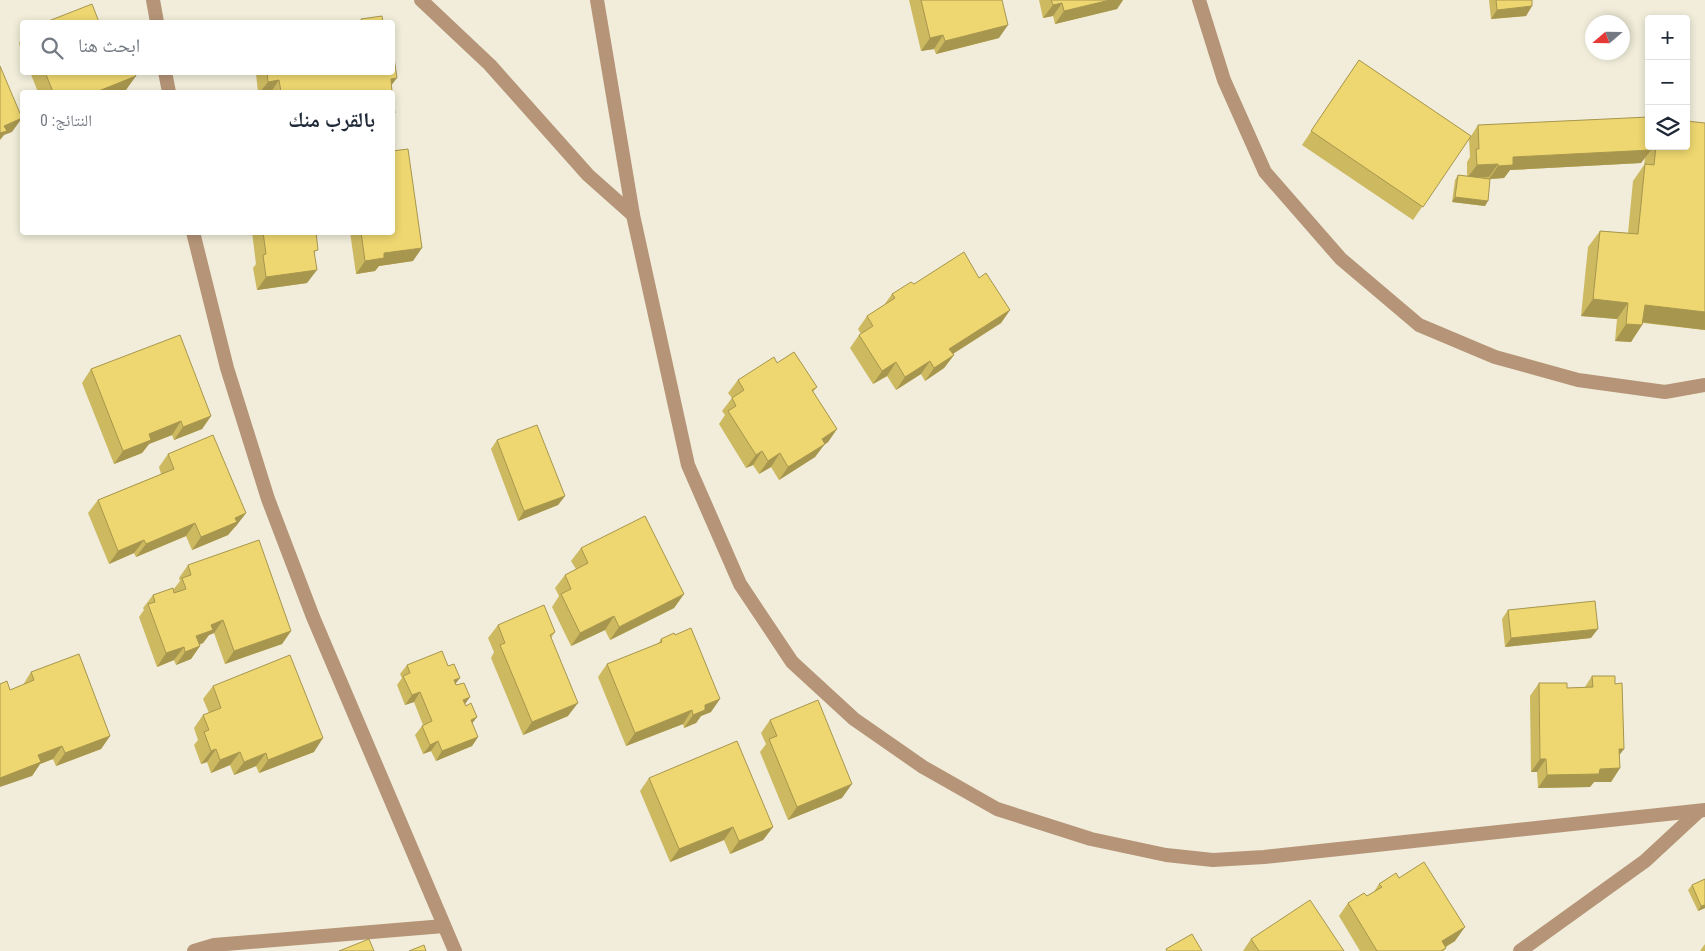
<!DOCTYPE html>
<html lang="ar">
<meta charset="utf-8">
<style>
body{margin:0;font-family:"Roboto Condensed","Noto Naskh Arabic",sans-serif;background:#f6f6f7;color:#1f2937;direction:rtl}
.controls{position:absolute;right:15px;top:15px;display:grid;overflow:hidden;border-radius:5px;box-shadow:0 2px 8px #0003}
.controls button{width:45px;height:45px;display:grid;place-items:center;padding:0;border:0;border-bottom:1px solid #e0e1e3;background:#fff;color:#1f2937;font:25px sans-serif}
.compass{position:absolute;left:1585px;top:15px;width:45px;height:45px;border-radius:50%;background:#fff;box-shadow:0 2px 8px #0003;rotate:250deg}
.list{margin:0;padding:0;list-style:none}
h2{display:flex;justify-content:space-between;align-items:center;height:65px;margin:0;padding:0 20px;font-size:21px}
h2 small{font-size:16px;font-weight:400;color:#747a83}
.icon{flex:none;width:28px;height:28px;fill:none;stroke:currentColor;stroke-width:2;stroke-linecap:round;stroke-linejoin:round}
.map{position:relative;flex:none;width:1705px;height:951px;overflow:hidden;direction:ltr}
.search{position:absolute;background:#fff;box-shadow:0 2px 8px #0003;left:20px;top:20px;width:375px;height:55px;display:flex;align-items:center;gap:12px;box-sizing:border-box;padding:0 18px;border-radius:5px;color:#747a83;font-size:19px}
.panel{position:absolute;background:#fff;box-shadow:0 2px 8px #0003;left:20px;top:90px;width:375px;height:145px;border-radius:5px;direction:rtl}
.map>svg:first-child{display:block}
</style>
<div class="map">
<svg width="1705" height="951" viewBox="0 0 1705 951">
<rect width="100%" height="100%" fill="#f1edda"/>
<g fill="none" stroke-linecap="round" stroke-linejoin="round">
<g stroke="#b59477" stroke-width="14">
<path d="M153,0L157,22"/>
<path d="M421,0L490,65L588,175L633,215"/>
<path d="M597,0L633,215L688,465L740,584L792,662L854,719L923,767L997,809L1091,839L1166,855L1213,860L1264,857L1705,810"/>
<path d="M1199,0L1224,80L1265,172L1341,259L1419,325L1495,357L1578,380L1665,392L1705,385"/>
<path d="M165,72L169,92"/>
<path d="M193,232L227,368L268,499L313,617L455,951"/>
<path d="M194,951L214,945L444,926"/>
<path d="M1520,951L1645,861L1699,811"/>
</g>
</g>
<g fill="#cdb960">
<path d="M909,0H1002L999,38L936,54L934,49L921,51Z"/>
<path d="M1039,0H1123L1117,9L1055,24L1053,16L1043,18Z"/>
<path d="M1489,0H1532V6L1526,16L1491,19Z"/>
<path d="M22,37V53L19,43Z"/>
<path d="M1359,60L1471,136L1478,125L1649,146H1686L1705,123V330L1643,323L1642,325L1631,342L1615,341L1617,319L1581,316L1588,247L1600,231L1628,233L1633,181L1644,165L1645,158L1641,163L1510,170L1504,178L1490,179L1485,206L1452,202L1455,180L1458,175L1467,176V162L1470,157L1469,139L1413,220L1302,145Z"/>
<path d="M30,72H134L126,90L119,92H38Z"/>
<path d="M257,72H392V92H258L256,74Z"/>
<path d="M252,232H316L315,256L307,283L257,290L253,268L256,264Z"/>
<path d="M350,232H392L413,261L379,266L375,271L356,274Z"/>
<path d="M979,278L1010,310L1001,323L953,354L954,355L944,368L925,381L921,374L896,390L887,376L873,384L850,348L859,335L861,334L858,329L867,316L884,305L892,294L914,284Z"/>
<path d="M777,363L817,387L813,392L837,429L828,442L824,445L815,457L779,480L771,467L759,474L753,465L746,468L719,424L725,415L722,411L732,398L728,393L738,380Z"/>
<path d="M91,369L211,416L202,429L174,440L172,435L149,444L142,453L114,464L82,383Z"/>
<path d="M497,440L565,496L558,505L518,521L491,449Z"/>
<path d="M168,454L246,513L236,526L234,528L228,535L192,550L186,536L136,557L134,553L109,564L88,513L98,500L161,474L159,467Z"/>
<path d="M581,548L684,594L674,608L610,640L605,630L571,646L552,607L559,596L555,588L565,575L576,569L571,561Z"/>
<path d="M188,565L291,631L282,644L225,664L214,633L209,635L203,643L199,645L200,646L191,659L176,665L174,660L157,667L139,617L144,610L143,608L153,595L173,590L180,581L179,578Z"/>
<path d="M1508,610L1591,638L1505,647L1502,619Z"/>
<path d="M498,625L555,632L551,638L568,716L523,735L491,658L494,652L488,638Z"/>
<path d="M661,639L711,712L701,716L696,723L684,728L683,724L626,746L598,677L607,664L658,644Z"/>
<path d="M407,665L456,684L466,706L477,717L472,723L478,737L472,746L436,761L431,751L423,754L415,735L422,726L423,725L414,702L405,705L397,685L402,678L400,674Z"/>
<path d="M31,672L110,736L101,749L56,766L53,759L40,764L32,776L10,690L23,685Z"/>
<path d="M1592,676L1615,684L1624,749L1619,755L1620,768L1611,782H1594L1590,787L1538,788L1537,772H1531L1530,696L1539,683L1567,688L1585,687Z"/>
<path d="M213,686L314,752L259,773L256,766L234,775L230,765L211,773L207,762L201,764L194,745L198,740L194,728L203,715L209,713L203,699Z"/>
<path d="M770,720L842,798L788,820L760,752L766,744L761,733Z"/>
<path d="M649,778L773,827L763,840L730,854L724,840L670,862L640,791Z"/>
<path d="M1399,878L1455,941L1446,947L1444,951H1360L1339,916L1348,903L1367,896L1373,893L1379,884Z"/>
<path d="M1705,879V908L1698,911L1688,890L1692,885Z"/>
<path d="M1251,939L1344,951H1243Z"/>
<path d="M1705,944V951H1700Z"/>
</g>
<g fill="#a7964e">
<path d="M1110,0H1123L1117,9L1055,24L1064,11Z"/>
<path d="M1062,3L1053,16L1043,18L1053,5Z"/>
<path d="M1532,6L1526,16L1491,19L1497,10Z"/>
<path d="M1008,25L999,38L936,54L945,41Z"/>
<path d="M943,35L934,49L921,51L930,38Z"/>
<path d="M136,76L126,90L119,92H96Z"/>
<path d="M397,78L387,91L391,79Z"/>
<path d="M279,80L271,92H260L268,82Z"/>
<path d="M22,118L12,132L4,135L0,140V132L4,126Z"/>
<path d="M1651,150L1641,163L1510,170L1504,178L1489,179L1498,166L1513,157Z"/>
<path d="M1498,164L1489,177L1467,178L1477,165Z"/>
<path d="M1455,197L1488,201L1485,206L1452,202Z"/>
<path d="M422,248L413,261L379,266L375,271L356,274L365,261L384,253Z"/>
<path d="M317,270L307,283L257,290L266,277Z"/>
<path d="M1593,299L1628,303L1617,319L1581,316Z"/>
<path d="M1645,305L1705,312V330L1633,321Z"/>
<path d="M1010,310L1001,323L940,362L949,349Z"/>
<path d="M1626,324L1642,325L1631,342L1615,341Z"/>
<path d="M954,355L944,368L925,381L934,368Z"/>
<path d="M930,361L921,374L896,390L905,377Z"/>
<path d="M896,362L887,376L873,384L882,371Z"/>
<path d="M211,416L202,429L174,440L183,427Z"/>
<path d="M181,421L172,435L149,444L142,453L114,464L123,451L149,434Z"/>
<path d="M837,429L828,442L824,445L815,457L779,480L788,467L822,439Z"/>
<path d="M762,451L753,465L746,468L756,455Z"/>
<path d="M780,453L771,467L759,474L768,461Z"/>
<path d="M565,496L558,505L518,521L524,511Z"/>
<path d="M246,513L236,526L234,528L228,535L192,550L201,537L235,518Z"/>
<path d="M195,523L186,536L136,557L146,544Z"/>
<path d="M144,540L134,553L109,564L118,551Z"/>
<path d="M684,594L674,608L610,640L619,627Z"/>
<path d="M614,616L605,630L571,646L580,633Z"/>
<path d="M223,620L214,633L209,635L203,643L187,649L196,636L211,625Z"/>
<path d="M1598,629L1591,638L1505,647L1511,638Z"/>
<path d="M291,631L282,644L225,664L234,651Z"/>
<path d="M200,646L191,659L176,665L185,652Z"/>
<path d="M184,647L174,660L157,667L166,653Z"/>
<path d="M460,678L453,687L454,680Z"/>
<path d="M420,692L414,702L405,705L412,695Z"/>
<path d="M470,697L463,707V700Z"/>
<path d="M720,699L711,712L701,716L696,723L684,728L693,715L705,705Z"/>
<path d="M578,703L568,716L523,735L532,722Z"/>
<path d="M692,710L683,724L626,746L635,733Z"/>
<path d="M477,717L470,726L471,720Z"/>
<path d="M110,736L101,749L56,766L65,753Z"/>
<path d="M478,737L472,746L436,761L442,751Z"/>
<path d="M323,738L314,752L259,773L268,760Z"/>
<path d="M438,741L431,751L423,754L430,745Z"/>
<path d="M62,746L53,759L40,764L32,776L0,787V778L38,755Z"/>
<path d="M216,749L207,762L201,764L211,751Z"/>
<path d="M1619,749H1624L1614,762Z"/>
<path d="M240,752L230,765L211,773L220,760Z"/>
<path d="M266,753L256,766L234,775L244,762Z"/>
<path d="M1540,759H1546L1537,772H1531Z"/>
<path d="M1620,768L1611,782H1594L1590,787L1538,788L1547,775L1600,769Z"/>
<path d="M852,784L842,798L788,820L797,807Z"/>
<path d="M733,827L724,840L670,862L679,849Z"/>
<path d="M773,827L763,840L730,854L739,841Z"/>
<path d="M1705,905V908L1698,911L1701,906Z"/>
<path d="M1465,927L1455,941L1438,951L1442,941Z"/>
</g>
<g fill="#eed770" stroke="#a7964e">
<path d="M921,0H1002L1008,25L945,41L943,35L930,38Z"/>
<path d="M1051,0H1110L1064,11L1062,3L1053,5Z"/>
<path d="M1496,0H1532V6L1497,10Z"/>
<path d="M92,4L99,22H46Z"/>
<path d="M382,16L383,22H362L361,19Z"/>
<path d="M394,58L397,78L391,79L392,92H281L279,80L268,82L267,72H392V59Z"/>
<path d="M1359,60L1471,136L1423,207L1311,131Z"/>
<path d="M0,66L22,118L4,126L7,131L0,133Z"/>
<path d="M45,72H134L136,76L96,92H53Z"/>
<path d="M392,93L395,113H392Z"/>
<path d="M1649,117V146H1650L1651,150L1513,157V165L1498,166V164L1477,165L1476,149H1479L1478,125Z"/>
<path d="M1686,121L1705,123V312L1645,305L1642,325L1626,324L1628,303L1593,299L1600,231L1638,234L1645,164L1654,165L1656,146H1686Z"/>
<path d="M408,149L422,248L384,253V258L365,261L361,232H392V151Z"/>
<path d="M1458,175L1490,179L1488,201L1455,197Z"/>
<path d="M263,232H316L318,250L314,251L317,270L266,277L263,255L266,254Z"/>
<path d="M964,252L979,278L986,273L1010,310L949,349L954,355L934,368L930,361L905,377L896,362L882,371L859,335L873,326L867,316L895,298L892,294L911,282L914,284Z"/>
<path d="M180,335L211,416L183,427L181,421L149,434L151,440L123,451L91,369Z"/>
<path d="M794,352L817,387L812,390L837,429L822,439L825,444L788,467L780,453L768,461L762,451L756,455L728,411L736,406L732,398L744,390L738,380L774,357L777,363Z"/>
<path d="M537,425L565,496L524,511L497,440Z"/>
<path d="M213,435L246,513L235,518L237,522L201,537L195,523L146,544L144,540L118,551L98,500L174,469L168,454Z"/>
<path d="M645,516L684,594L619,627L614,616L580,633L561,594L571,589L565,575L588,563L581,548Z"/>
<path d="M259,540L291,631L234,651L223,620L211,625L213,630L196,636L200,646L185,652L184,647L166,653L148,604L155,602L153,595L173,588L174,593L186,589L182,578L191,575L188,565Z"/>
<path d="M1595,601L1598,629L1511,638L1508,610Z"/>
<path d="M544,605L555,632L550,635L578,703L532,722L500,645L505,643L498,625Z"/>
<path d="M691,628L720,699L705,705V710L693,715L692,710L635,733L607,664L662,642L661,639L674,633L675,635Z"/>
<path d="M442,651L448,666L454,664L460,678L454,680L456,685L464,683L470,697L463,700L466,706L471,703L477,717L471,720L478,737L442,751L438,741L430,745L422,726L432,721L420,692L412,695L403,676L410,673L407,665Z"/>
<path d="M79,654L110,736L65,753L62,746L38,755L41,762L0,778V684L7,681L10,690L34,680L31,672Z"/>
<path d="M290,655L323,738L268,760L266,753L244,762L240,752L220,760L216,749L211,751L204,732L209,730L203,715L221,708L213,686Z"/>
<path d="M1592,676H1615V684L1622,683L1624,749H1619L1620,768L1600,769L1599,774L1547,775L1546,759H1540L1539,683H1567V688L1593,687Z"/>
<path d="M818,700L852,784L797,807L769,739L777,736L770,720Z"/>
<path d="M737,741L773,827L739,841L733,827L679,849L649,778Z"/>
<path d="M1424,862L1465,927L1442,941L1446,948L1441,951H1377L1348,903L1364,893L1367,896L1382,887L1379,884L1396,873L1399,878Z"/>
<path d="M1705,879V905L1701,906L1692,885Z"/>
<path d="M1310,900L1344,951H1259L1251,939Z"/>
<path d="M1192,934L1202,951H1167L1166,949Z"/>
<path d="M369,939L374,951H339Z"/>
<path d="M424,945L426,951H409Z"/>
</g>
</svg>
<div class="controls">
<button>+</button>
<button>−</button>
<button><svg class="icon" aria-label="layers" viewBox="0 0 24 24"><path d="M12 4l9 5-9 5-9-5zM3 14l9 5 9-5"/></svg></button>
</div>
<svg class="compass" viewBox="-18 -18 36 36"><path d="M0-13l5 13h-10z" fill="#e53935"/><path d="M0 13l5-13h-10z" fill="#747a83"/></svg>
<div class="search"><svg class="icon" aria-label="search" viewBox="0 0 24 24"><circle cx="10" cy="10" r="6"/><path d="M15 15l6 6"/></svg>ابحث هنا</div>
<section class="panel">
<h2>بالقرب منك<small>النتائج: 0</small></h2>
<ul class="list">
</ul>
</section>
</div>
